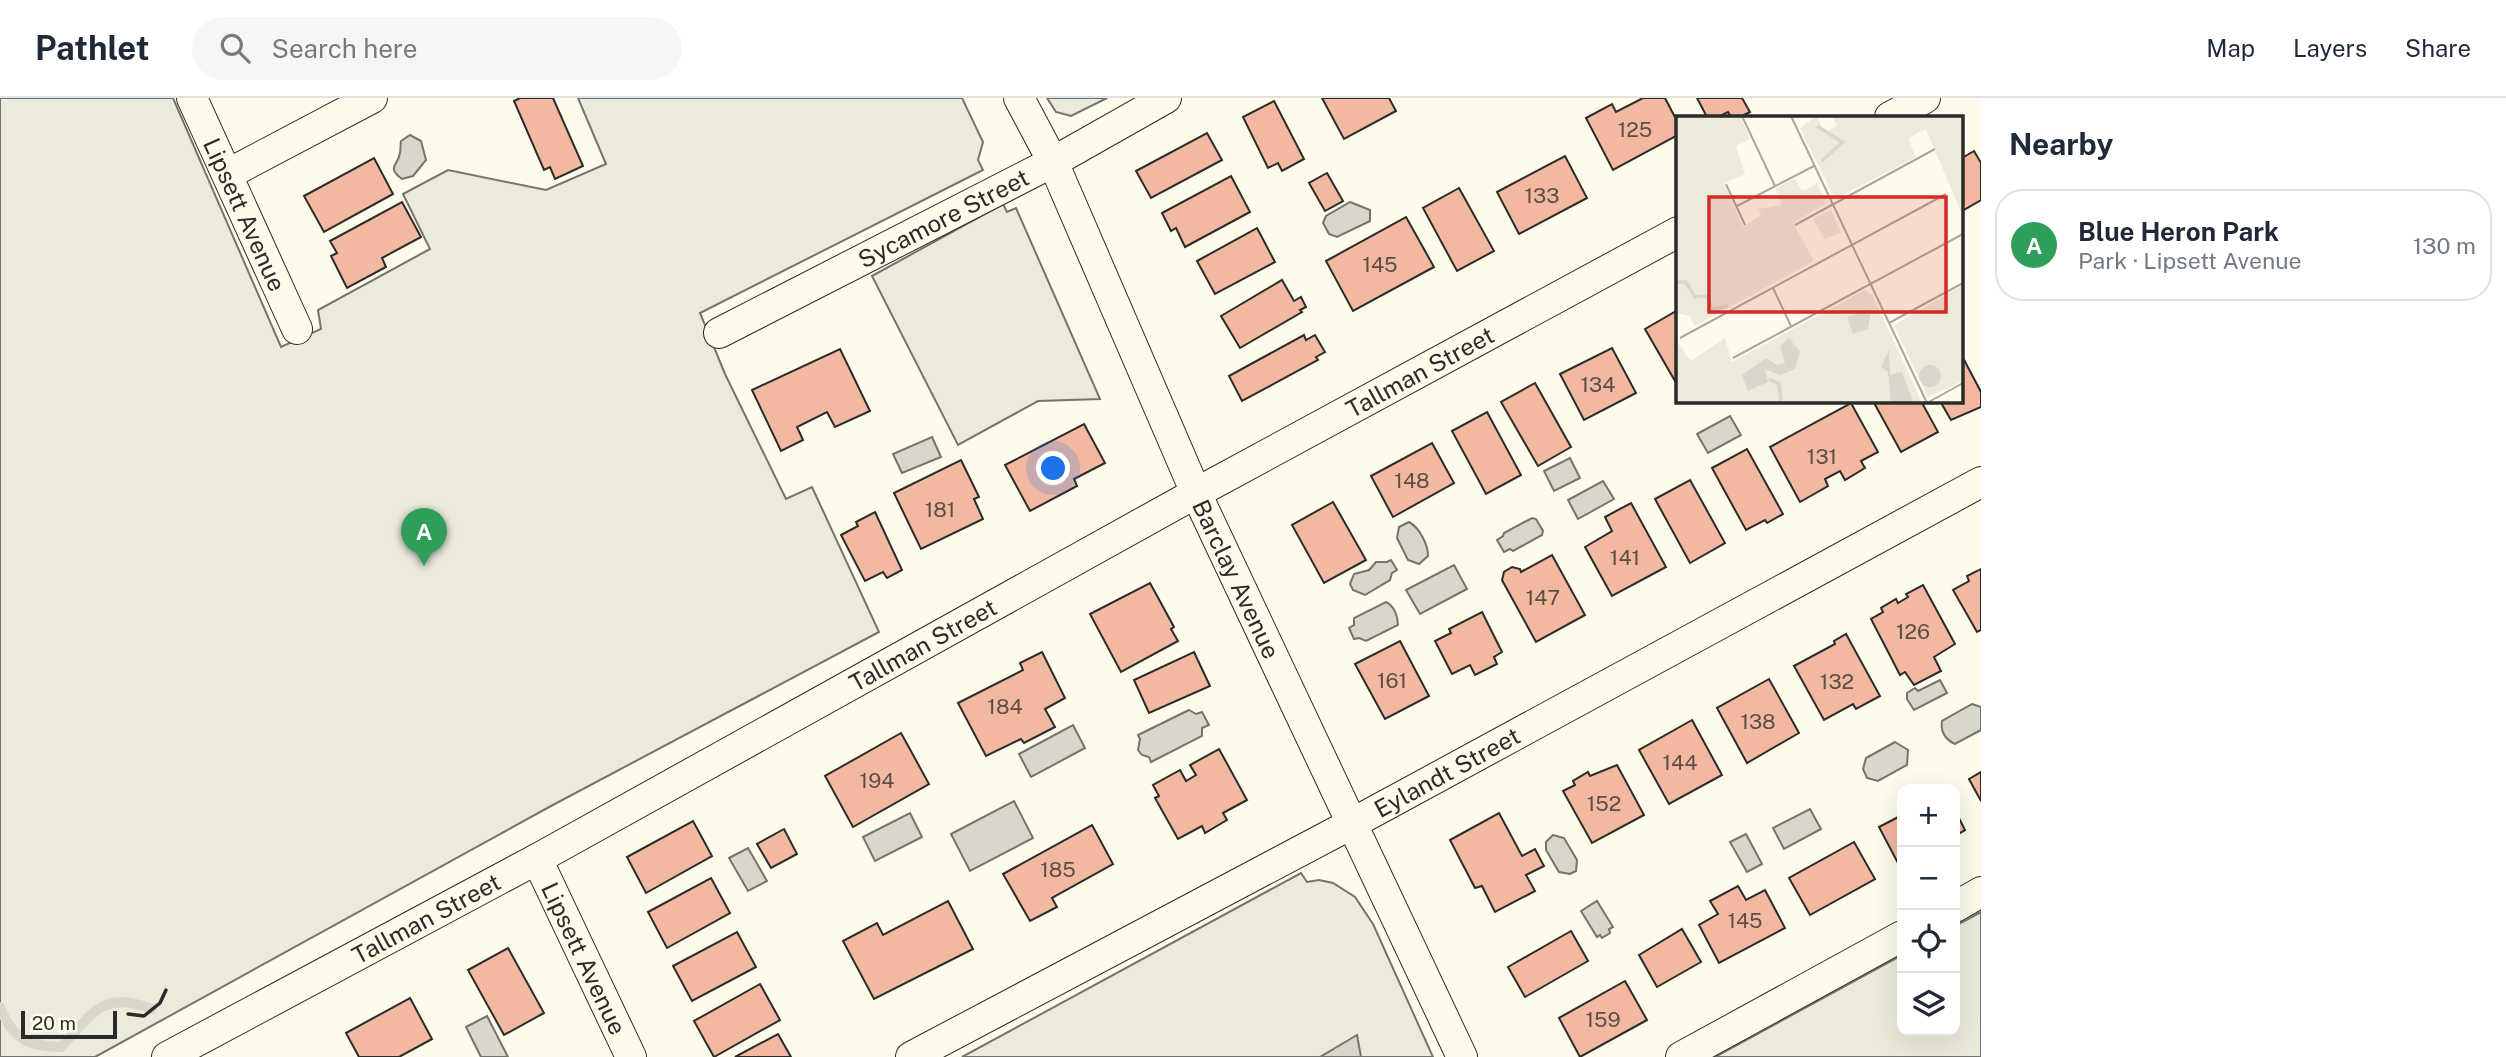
<!DOCTYPE html>
<meta charset="utf-8">
<style>
body{margin:0;font-family:"Public Sans",sans-serif;background:#f6f6f7;color:#1f2937}
.controls{position:absolute;right:21px;bottom:21px;display:grid;overflow:hidden;border-radius:14px;box-shadow:0 7px 28px #0002}
.controls button{width:63px;height:63px;display:grid;place-items:center;padding:0;border:0;border-bottom:2px solid #e0e1e3;background:#fff;color:#1f2937;font:35px sans-serif}
.scale{position:absolute;left:21px;bottom:18px;width:96px;box-sizing:border-box;padding-left:7px;border:4px solid #2b2b2b;border-top:0;font-size:19px;line-height:24px;white-space:nowrap;color:#2b2b2b;-webkit-text-stroke:5px #fdfbea;paint-order:stroke}
.you{position:absolute;left:1054px;top:371px;width:24px;height:24px;margin:-18px;border:5px solid #fff;border-radius:50%;background:#1a73e8;box-shadow:0 0 0 10px #1a73e833}
.badge{display:grid;place-items:center;width:46px;height:46px;border-radius:50%;background:#0f766e;color:#fff;font-size:23px;font-weight:700}
.pin{position:absolute;translate:-50% -58px;filter:drop-shadow(0 2px 4px #0008)}
.pin::after{content:'';position:absolute;top:37px;width:24px;height:21px;background:inherit;clip-path:polygon(0 0,100% 0,50% 100%)}
.list{margin:0;padding:0;list-style:none}
h2{display:flex;justify-content:space-between;align-items:center;height:91px;margin:0;padding:0 28px;font-size:30px}
h2 small{font-size:23px;font-weight:400;color:#747a83}
.list li{display:grid;grid-template-columns:46px 1fr auto;gap:21px;align-items:center;box-sizing:border-box;height:112px;margin:0 14px 14px;padding:0 14px;border:2px solid #e0e1e3;border-radius:28px}
.list b{display:block;font-size:26px;white-space:nowrap}
.list p{margin:0;font-size:23px;white-space:nowrap;color:#747a83}
.list em{font-size:23px;font-style:normal;color:#747a83}
.icon{flex:none;width:38px;height:38px;fill:none;stroke:currentColor;stroke-width:2;stroke-linecap:round;stroke-linejoin:round}
.map{position:relative;flex:none;width:1981px;height:959px;overflow:hidden}
header{display:flex;align-items:center;gap:42px;box-sizing:border-box;height:98px;padding:0 35px;background:#fff;border-bottom:2px solid #e0e1e3}
header strong{font-size:33px}
nav{display:flex;gap:38px;margin-inline-start:auto;font-size:24px}
.search{width:490px;height:63px;background:#f6f6f7;display:flex;align-items:center;gap:18px;box-sizing:border-box;padding:0 24px;border-radius:38px;color:#747a83;font-size:26px}
main{display:flex}
aside{flex:1;background:#fff}
.map>svg:first-child{display:block}
</style>
<header>
<strong>Pathlet</strong>
<div class="search"><svg class="icon" aria-label="search" viewBox="0 0 24 24"><circle cx="10" cy="10" r="6"/><path d="M15 15l6 6"/></svg>Search here</div>
<nav><a>Map</a><a>Layers</a><a>Share</a></nav>
</header>
<main>
<div class="map">
<svg width="1981" height="959" viewBox="0 0 1981 959">
<rect width="100%" height="100%" fill="#fdfbea"/>
<g fill="#ecebdb" stroke="#74746e" stroke-width="2">
<path d="M0,0H173L281,249L321,231L318,212L430,151L403,96L448,72L546,92L606,66L578,0H962L983,44L978,62L983,72L700,215L725,276L786,401L812,389L879,534L551,708L95,959H0Z"/>
<path d="M1047,0H1107L1071,18L1056,14Z"/>
<path d="M1003,106L1007,114L1016,110L1100,301L1038,303L958,347L872,178Z"/>
<path d="M1301,775L1307,784L1319,782L1333,785L1355,799L1373,826L1433,959H962Z"/>
<path d="M1981,814V959H1715L1902,857V933H1955V828Z"/>
</g>
<g fill="#d8d7c9" stroke="#74746e" stroke-width="2">
<path d="M410,37L421,43L426,62L413,78L402,81C386,69 398,68 400,55C401,51 400,47 401,43Z"/>
<path d="M1350,104L1370,112V123L1337,139L1329,136L1323,125L1326,118Z"/>
<path d="M1730,318L1741,337L1708,355L1697,336Z"/>
<path d="M932,339L941,359L902,375L893,356Z"/>
<path d="M1570,360L1580,380L1554,393L1544,373Z"/>
<path d="M1603,383L1614,401L1578,421L1568,402Z"/>
<path d="M1532,420L1536,421L1543,433L1542,437L1513,453L1510,451L1504,454L1497,442L1503,438L1504,435Z"/>
<path d="M1409,424C1420,430 1428,447 1428,458L1419,466L1408,462L1397,440L1399,429Z"/>
<path d="M1391,462L1397,472L1392,475L1390,482L1365,497L1353,492L1350,486L1354,476L1369,472L1376,464H1387Z"/>
<path d="M1454,467L1467,491L1420,516L1406,492Z"/>
<path d="M1386,504C1394,508 1398,518 1398,527L1366,543L1359,540L1354,541L1349,530L1354,527V520Z"/>
<path d="M1940,582L1947,595L1914,612L1907,601V595L1915,590L1918,593Z"/>
<path d="M1972,606L1981,609V632L1955,646C1946,642 1940,634 1942,623Z"/>
<path d="M1189,612L1196,616L1202,614L1209,627L1202,630V638L1151,664L1149,659L1142,657L1138,652L1140,641L1138,637Z"/>
<path d="M1073,627L1085,650L1031,679L1019,656Z"/>
<path d="M1895,644L1908,652L1907,667L1878,683L1867,680L1863,671L1866,660Z"/>
<path d="M1014,703L1033,740L970,773L951,736Z"/>
<path d="M1810,711L1821,731L1784,751L1773,730Z"/>
<path d="M910,715L922,739L875,763L863,739Z"/>
<path d="M1746,736L1762,766L1747,774L1730,744Z"/>
<path d="M1553,737L1564,740L1577,762L1576,773L1570,776L1559,774L1546,752V744Z"/>
<path d="M748,750L767,783L748,793L729,760Z"/>
<path d="M1597,803L1613,829L1609,831L1610,835L1602,840L1600,837L1597,839L1581,813Z"/>
<path d="M487,918L508,959H481L466,929Z"/>
<path d="M1357,937L1361,959H1320Z"/>
</g>
<g fill="none" stroke-linecap="round" stroke-linejoin="round">
<path stroke="#d8d7c9" stroke-width="10" d="M0,909C12,941 28,948 61,949C92,917 101,891 152,911"/>
</g>
<g fill="#f2b8a0" stroke="#2b2b2b" stroke-width="2">
<path d="M520,0H553L583,68L555,81L550,69L544,72L514,3Z"/>
<path d="M1322,0H1389L1396,13L1344,41Z"/>
<path d="M1643,0H1665L1678,25V37L1613,72L1586,20L1612,6L1616,14Z"/>
<path d="M1697,0H1742L1750,14L1740,19H1731L1728,14L1718,19H1707Z"/>
<path d="M1274,3L1304,61L1282,73L1278,65L1268,70L1243,19Z"/>
<path d="M1207,35L1222,62L1151,100L1136,73Z"/>
<path d="M1974,53L1981,65V102L1962,113V60Z"/>
<path d="M1565,58L1587,100L1519,136L1497,94Z"/>
<path d="M374,60L393,96L324,134L304,98Z"/>
<path d="M1327,75L1343,103L1325,113L1309,85Z"/>
<path d="M1231,78L1250,114L1185,149L1176,130L1171,133L1162,115Z"/>
<path d="M1459,90L1494,153L1457,173L1423,110Z"/>
<path d="M402,104L421,139L382,160L386,169L347,190L331,158L337,155L330,143Z"/>
<path d="M1406,119L1434,169L1353,213L1326,163Z"/>
<path d="M1257,130L1275,164L1215,196L1197,163Z"/>
<path d="M1282,182L1294,203L1301,199L1306,209L1300,212L1302,214L1240,250L1221,218Z"/>
<path d="M1678,212V281L1675,283L1645,231Z"/>
<path d="M1304,237L1306,242L1315,237L1325,254L1316,259L1318,262L1242,303L1229,278Z"/>
<path d="M1612,250L1636,295L1584,322L1560,276Z"/>
<path d="M840,251L870,313L835,329L827,314L797,329L803,342L781,353L752,292Z"/>
<path d="M1962,258L1981,294V309L1951,322L1940,303H1962Z"/>
<path d="M1535,285L1571,349L1538,368L1501,304Z"/>
<path d="M1873,303H1921L1938,334L1901,354Z"/>
<path d="M1851,305L1878,354L1861,363L1865,370L1845,382L1840,373L1825,381L1828,388L1800,404L1770,349Z"/>
<path d="M1487,314L1521,377L1486,396L1452,333Z"/>
<path d="M1084,326L1105,365L1074,381L1077,388L1030,413L1005,367Z"/>
<path d="M1432,345L1454,385L1393,419L1371,378Z"/>
<path d="M1747,351L1783,416L1767,425L1765,422L1746,432L1712,370Z"/>
<path d="M961,362L979,399L974,401L983,421L921,451L894,395Z"/>
<path d="M1690,382L1725,445L1690,465L1655,401Z"/>
<path d="M1333,404L1366,462L1324,485L1292,427Z"/>
<path d="M1631,405L1666,469L1612,498L1585,449L1612,433L1605,419Z"/>
<path d="M875,414L902,472L887,480L883,474L865,483L841,437L858,428L856,424Z"/>
<path d="M1552,457L1585,517L1536,544L1502,482L1504,474L1512,469L1520,471L1521,474Z"/>
<path d="M1981,471V532L1977,534L1953,492L1969,483L1967,478Z"/>
<path d="M1150,485L1174,529L1171,531L1178,543L1121,574L1090,516Z"/>
<path d="M1923,487L1955,546L1934,559L1941,573L1914,587L1905,574L1900,577L1871,521L1883,514L1881,510L1896,501L1898,505L1908,499L1906,496Z"/>
<path d="M1482,514L1502,554L1494,559L1497,566L1475,577L1470,567L1452,576L1435,543L1451,535L1449,531Z"/>
<path d="M1846,536L1880,598L1856,611L1853,606L1824,622L1794,568L1835,546L1834,543Z"/>
<path d="M1400,543L1429,598L1385,621L1355,566Z"/>
<path d="M1042,554L1065,600L1045,611L1055,629L1024,645L1021,641L986,658L958,605L1023,572L1020,565Z"/>
<path d="M1194,554L1210,588L1149,615L1134,582Z"/>
<path d="M1769,581L1799,635L1747,665L1717,610Z"/>
<path d="M1692,622L1722,677L1669,706L1639,652Z"/>
<path d="M901,635L929,686L853,729L825,678Z"/>
<path d="M1219,651L1247,702L1223,715L1227,722L1205,735L1202,728L1178,741L1155,700L1159,698L1153,687L1180,672L1186,683L1196,677L1190,667Z"/>
<path d="M1617,667L1644,717L1592,745L1563,693L1575,687L1573,683L1588,674L1590,678Z"/>
<path d="M1981,674V703L1969,681Z"/>
<path d="M1955,712L1965,732L1955,738Z"/>
<path d="M1499,715L1522,758L1535,751L1544,768L1526,777L1535,793L1495,814L1482,788L1475,790L1450,742Z"/>
<path d="M1902,717V766L1899,767L1879,729Z"/>
<path d="M693,723L712,758L646,795L627,759Z"/>
<path d="M1092,727L1113,766L1052,800L1057,809L1030,823L1003,776Z"/>
<path d="M784,731L797,756L771,770L757,746Z"/>
<path d="M1854,744L1875,781L1810,817L1789,780Z"/>
<path d="M711,780L730,815L667,850L648,814Z"/>
<path d="M1738,788L1746,802L1765,792L1785,830L1719,865L1699,827L1718,816L1710,803Z"/>
<path d="M948,803L973,851L874,901L843,843L877,825L883,837Z"/>
<path d="M1682,831L1701,864L1657,889L1639,857Z"/>
<path d="M1571,833L1588,863L1525,899L1508,869Z"/>
<path d="M737,834L756,869L692,903L673,868Z"/>
<path d="M508,850L544,915L504,937L468,872Z"/>
<path d="M1625,883L1647,922L1580,959L1559,920Z"/>
<path d="M760,886L780,922L714,959L694,923Z"/>
<path d="M410,900L432,941L399,959H359L346,935Z"/>
<path d="M778,936L791,959H735Z"/>
</g>
<g fill="none" stroke-linecap="round" stroke-linejoin="round">
<g stroke="#2b2b2b" stroke-width="32">
<g id="street">
<path id="s1" d="M192,0L297,231"/>
<path id="s2" d="M1019,0L1053,64L1196,395L1462,959"/>
<path d="M1890,19L1925,0"/>
<path d="M228,76L372,0"/>
<path id="s3" d="M719,235L1053,64L1166,0"/>
<path id="s4" d="M537,761L631,959"/>
<path d="M1955,809L1981,794"/>
<path id="s5" d="M167,959L537,761L1196,395L1678,134"/>
<path id="s6" d="M911,959L1353,725L1981,384"/>
<path d="M1681,959L1902,838"/>
</g>
</g>
<use href="#street" stroke="#fdfbea" stroke-width="30"/>
<path stroke="#2b2b2b" stroke-width="3.5" d="M128,916L144,918L160,905L166,892"/>
</g>
<g text-anchor="middle" dominant-baseline="central" stroke-width="5" stroke-linejoin="round" paint-order="stroke">
<g font-size="21" fill="#5d4e48">
<text x="1635" y="31">125</text>
<text x="1542" y="97">133</text>
<text x="1380" y="166">145</text>
<text x="1598" y="286">134</text>
<text x="1822" y="358">131</text>
<text x="1412" y="382">148</text>
<text x="940" y="411">181</text>
<text x="1625" y="459">141</text>
<text x="1543" y="499">147</text>
<text x="1913" y="533">126</text>
<text x="1392" y="582">161</text>
<text x="1837" y="583">132</text>
<text x="1005" y="608">184</text>
<text x="1758" y="623">138</text>
<text x="1680" y="664">144</text>
<text x="877" y="682">194</text>
<text x="1604" y="705">152</text>
<text x="1058" y="771">185</text>
<text x="1745" y="822">145</text>
<text x="1603" y="921">159</text>
</g>
<g font-size="24" fill="#2b2b2b" stroke="#fdfbea">
<text stroke="none"><textPath href="#s1" startOffset="128">Lipsett Avenue</textPath></text>
<text stroke="none"><textPath href="#s3" startOffset="252">Sycamore Street</textPath></text>
<text stroke="none"><textPath href="#s5" startOffset="1428">Tallman Street</textPath></text>
<text stroke="none"><textPath href="#s2" startOffset="528">Barclay Avenue</textPath></text>
<text stroke="none"><textPath href="#s5" startOffset="861">Tallman Street</textPath></text>
<text stroke="none"><textPath href="#s6" startOffset="607">Eylandt Street</textPath></text>
<text stroke="none"><textPath href="#s5" startOffset="294">Tallman Street</textPath></text>
<text stroke="none"><textPath href="#s4" startOffset="110">Lipsett Avenue</textPath></text>
</g>
</g>
<g transform="translate(1676 18)">
<rect width="287" height="287" fill="#fdfbea"/>
<path d="M0,0H64L74,23L60,30L69,58L48,67L67,111L85,99L82,93L106,89L99,73L119,62L126,75L141,68L151,87L117,107L138,145L19,210L13,200L0,197ZM140,0L149,16L161,10L156,0H287V101L250,13L232,22L240,41L159,83L124,12ZM155,94L165,117L148,123L137,103ZM287,169V265L252,281L218,209ZM189,174L197,180L246,287H0V225L15,245L49,222L56,246Z" fill="#ecebdb"/>
<path d="M195,193L192,213L177,218L171,201ZM113,222L124,236L119,253L104,259L89,253L92,266L72,275L66,259L90,242L101,249L109,247L104,230ZM213,234L214,259L226,256L238,287H215L212,256L205,251ZM243 260a11 11 0 1 1 22 0a11 11 0 1 1-22 0Z" fill="#d8d7c9"/>
<path fill="none" stroke="#d8d7c9" stroke-width="3.5" d="M141,10L166,26M146,45L168,25M0,166H10L19,181L31,180L36,193L52,190M93,263L103,268L105,287"/>
<path fill="none" stroke="#a9a89e" stroke-width="2" d="M66,0L99,70M115,0L251,287M50,68L69,109M61,90L138,50M119,109L259,33M97,172L115,210M213,207L287,167M4,222L270,78M57,242L287,118M251,287L287,267"/>
<path fill="#d62828" fill-opacity="0.15" stroke="#d62828" stroke-width="3.5" d="M33,81H270V196H33Z"/>
<rect width="287" height="287" fill="none" stroke="#2b2b2b" stroke-width="3.5"/>
</g>
</svg>
<div class="controls">
<button>+</button>
<button>−</button>
<button><svg class="icon" aria-label="locate" viewBox="0 0 24 24"><circle cx="12" cy="12" r="6"/><path d="M12 2v4M12 18v4M2 12h4M18 12h4"/></svg></button>
<button><svg class="icon" aria-label="layers" viewBox="0 0 24 24"><path d="M12 4l9 5-9 5-9-5zM3 14l9 5 9-5"/></svg></button>
</div>
<div class="scale">20 m</div>
<div class="you"></div>
<div class="pin badge" style="left:424px;top:468px;background:#2e9e5b">A</div>
</div>
<aside>
<h2>Nearby<small></small></h2>
<ul class="list">
<li><span class="badge" style="background:#2e9e5b">A</span><div><b>Blue Heron Park</b><p>Park · Lipsett Avenue</p></div><em>130 m</em></li>
</ul>
</aside>
</main>
